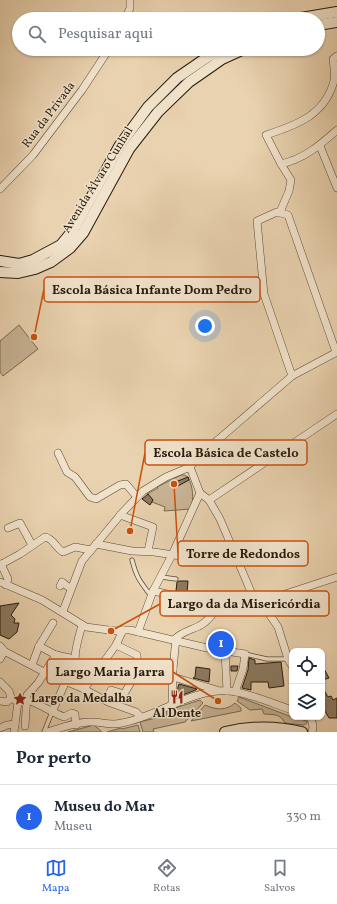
<!DOCTYPE html>
<html lang="pt">
<meta charset="utf-8">
<style>
body{margin:0;font-family:Vollkorn,serif;background:#f2f2f3;color:#1f2937}
.controls{position:absolute;right:12px;bottom:12px;display:grid;overflow:hidden;border-radius:8px;box-shadow:0 1px 3px #0004}
.controls button{width:36px;height:36px;display:grid;place-items:center;padding:0;border:0;border-bottom:1px solid #e0e1e3;background:#fff;color:#1f2937;font:20px sans-serif}
.you{position:absolute;left:205px;top:326px;width:14px;height:14px;margin:-10px;border:3px solid #fff;border-radius:50%;background:#1a73e8;box-shadow:0 0 0 6px #1a73e833}
.badge{display:grid;place-items:center;width:26px;height:26px;border-radius:50%;background:#2563eb;color:#fff;font-size:13px;font-weight:700}
.pin{position:absolute;translate:-50% -50%;border:2px solid #fff;box-shadow:0 1px 4px #0006}
.list{margin:0;padding:0;list-style:none}
h2{display:flex;justify-content:space-between;align-items:center;height:52px;margin:0;padding:0 16px;font-size:17px}
h2 small{font-size:13px;font-weight:400;color:#747a83}
.list li{display:grid;grid-template-columns:26px 1fr auto;gap:12px;align-items:center;box-sizing:border-box;height:64px;padding:0 16px;border-top:1px solid #e0e1e3}
.list b{display:block;font-size:15px;white-space:nowrap}
.list p{margin:0;font-size:13px;white-space:nowrap;color:#747a83}
.list em{font-size:13px;font-style:normal;color:#747a83}
.icon{flex:none;width:22px;height:22px;fill:none;stroke:currentColor;stroke-width:2;stroke-linecap:round;stroke-linejoin:round}
.map{position:relative;flex:none;width:337px;height:732px;overflow:hidden}
.search{position:absolute;background:#fff;box-shadow:0 1px 3px #0004;left:12px;right:12px;top:12px;height:44px;display:flex;align-items:center;gap:10px;box-sizing:border-box;padding:0 14px;border-radius:22px;color:#747a83;font-size:15px}
.sheet{height:116px;background:#fff}
nav{display:flex;justify-content:space-around;align-items:center;box-sizing:border-box;height:56px;border-top:1px solid #e0e1e3;background:#fff;font-size:11px;color:#747a83}
nav a{display:grid;justify-items:center;gap:2px}
nav .on{color:#2563eb}
.map>svg:first-child{display:block}
</style>
<div class="map">
<svg width="337" height="732" viewBox="0 0 337 732">
<rect width="100%" height="100%" fill="#e9d2af"/>
<filter id="stains"><feTurbulence type="fractalNoise" baseFrequency=".005" numOctaves="4"/><feColorMatrix values="0 0 0 0 .2 0 0 0 0 .09 0 0 0 0 .02 0 0 0 .5 -.17"/></filter>
<radialGradient id="worn" r=".72"><stop offset=".6" stop-color="#630" stop-opacity="0"/><stop offset="1" stop-color="#630" stop-opacity=".3"/></radialGradient>
<g fill="#c8b394" stroke="#786852">
<path d="M19,325L38,349L3,376L0,372V341Z"/>
<path d="M181,475H184L188,477C193,487 194,498 191,509L164,511L165,507L152,502L153,500L147,494L158,488L157,487Z"/>
<path d="M239,697L292,717L307,721V723L304,725L285,723C279,713 275,715 264,714L262,709L250,710L237,701Z"/>
<path d="M200,700L203,703L185,722L153,729L154,732H143L140,722L167,715L166,711Z"/>
<path d="M235,703L241,708V711L191,721L205,705C216,710 226,711 235,703Z"/>
<path d="M94,725L102,732H68Z"/>
<path d="M138,725L140,732H107L121,728L122,729Z"/>
</g>
<g fill="#8c7b62" stroke="#271c0f">
<path d="M188,477L189,480L176,487L173,483Z"/>
<path d="M148,494L153,500L150,505L142,499Z"/>
<path d="M179,581H188L187,593L176,591L177,582Z"/>
<path d="M19,603L11,615L15,619L14,623H19L17,632L9,639L0,635V606Z"/>
<path d="M216,635L226,637L225,642H228L227,646L214,644Z"/>
<path d="M249,658L255,660V664L281,662L284,686L269,688L268,682H251V690L242,688L248,670Z"/>
<path d="M322,665L329,678L322,680Z"/>
<path d="M231,666H238L237,671H231Z"/>
<path d="M196,667L210,669L209,682L193,678L195,677Z"/>
<path d="M179,684L197,689L196,690L177,697L178,687Z"/>
<path d="M322,687L328,697L331,696L333,700L337,698V718H329L322,706Z"/>
</g>
<g fill="none" stroke-linecap="round" stroke-linejoin="round">
<g stroke="#584a37" stroke-width="5">
<g id="lane">
<path d="M132,560C137,579 140,581 151,596"/>
<path d="M161,577L176,579"/>
<path d="M245,654L267,659H288"/>
<path d="M44,732L52,712"/>
</g>
</g>
<g stroke="#584a37" stroke-width="8">
<g id="street">
<path d="M125,19L130,8V0"/>
<path d="M337,56L333,59C334,66 335,75 334,81C325,115 297,125 266,135L281,164C304,159 320,145 337,130"/>
<path d="M320,146L337,188"/>
<path d="M0,189L33,155L82,90L109,49"/>
<path d="M280,212L289,191L291,180L281,164"/>
<path d="M292,376L264,294L257,221L277,212L288,215L336,352"/>
<path d="M58,453L67,472L75,477L90,497L96,499L120,485L126,484L137,497"/>
<path d="M200,493L209,500L337,414"/>
<path d="M209,500L220,519L254,599"/>
<path d="M120,515L153,527L148,551"/>
<path d="M8,528L20,523L32,545"/>
<path d="M96,544L132,551L154,552L201,559H223L236,556"/>
<path d="M1,564L8,579L6,585"/>
<path d="M0,565L20,554L45,537C53,538 56,548 63,552L75,547L91,550"/>
<path d="M0,582L42,600L86,627L116,631L123,630H130L207,648L245,654L243,669L235,692"/>
<path d="M60,586L62,582L71,589"/>
<path d="M153,591C186,598 220,607 254,599"/>
<path d="M258,601L261,602L278,627L288,659L292,666"/>
<path d="M261,602L337,577"/>
<path d="M63,611L82,561L122,513L143,491L166,477L190,467L198,457L292,376L337,352"/>
<path d="M82,625C79,637 70,662 79,672C82,675 86,678 90,680"/>
<path d="M138,632L153,591L172,555L200,493L190,467"/>
<path d="M0,646L4,651L44,672L84,689L108,702L136,712L141,717"/>
<path d="M39,646L56,655L75,659"/>
<path d="M225,651L227,691"/>
<path d="M0,659L4,651"/>
<path d="M32,665L39,646L53,623"/>
<path d="M138,665L173,669"/>
<path d="M173,677L217,690"/>
<path d="M0,682L9,691L11,698L18,702L27,700"/>
<path d="M84,689L116,645L123,630"/>
<path d="M27,700C40,704 51,712 64,717L72,713L75,714L76,725"/>
<path d="M0,701L7,702L11,698"/>
<path d="M107,701L111,690L124,694C132,680 139,672 137,655L116,645"/>
<path d="M172,705L173,669L176,638C182,632 191,630 199,626C208,622 215,611 221,603"/>
<path d="M52,712L66,681"/>
<path d="M311,717L313,727L312,732"/>
<path d="M25,726L27,695L38,683L56,655"/>
<path d="M0,728L7,725L15,724"/>
<path d="M14,732L18,702"/>
<path d="M47,732C61,728 78,721 92,722C104,722 109,726 122,723C155,717 184,694 218,691C242,689 270,703 292,710"/>
</g>
</g>
<g stroke="#271c0f" stroke-width="12">
<g id="secondary">
<path d="M295,19L337,12"/>
<path d="M318,25L337,22"/>
<path d="M0,261L19,264L33,260L61,245L74,229L120,145L148,107L177,78L209,56L222,49"/>
<path d="M0,272L18,273L35,269L51,262L70,248L83,233L129,149L158,112L189,82L222,59L244,49"/>
<path d="M225,732C250,726 277,726 302,732"/>
</g>
</g>
<use href="#lane" stroke="#f1e2cb" stroke-width="3.5"/>
<use href="#street" stroke="#f1e2cb" stroke-width="7"/>
<use href="#secondary" stroke="#f1e2cb" stroke-width="10"/>
</g>
<defs>
<g id="restaurant-bare" transform="scale(1.08)"><path d="M-5-6h1v4h1v-4h1v4h1v-4h1v5L-1.5 .5V6h-2V.5L-5-1ZM5-6V6H3V1.5H1.5Q1.5-4 5-6Z" fill="#8f2418" stroke="#f1e2cb" stroke-width="2.5" paint-order="stroke"/></g>
<g id="sight-bare" transform="scale(1.08)"><path d="M0-6L1.8-2.2L6-1.7L2.9 1.2L3.7 5.4L0 3.3L-3.7 5.4L-2.9 1.2L-6-1.7L-1.8-2.2Z" fill="#8f2418" stroke="#f1e2cb" stroke-width="2.5" paint-order="stroke"/></g>
</defs>
<g fill-rule="evenodd">
<use href="#restaurant-bare" x="177" y="697"/>
<use href="#sight-bare" x="20" y="699"/>
</g>
<g text-anchor="middle" dominant-baseline="central" stroke-width="3" stroke-linejoin="round" paint-order="stroke">
<g font-size="12" fill="#271c0f" stroke="#f1e2cb">
<text transform="translate(49 115) rotate(-53)">Rua da Privada</text>
<text transform="translate(98 180) rotate(-58)">Avenida Álvaro Cunhal</text>
</g>
<g font-size="12" font-weight="bold" fill="#271c0f" stroke="#f1e2cb" text-anchor="start">
<text x="31" y="699">Largo da Medalha</text>
<text x="177" y="714" text-anchor="middle">Al Dente</text>
</g>
</g>
<path fill="none" stroke="#cb500c" stroke-width="1.5" d="M34 337L44 289M130 531L145 453M174 484L178 553M111 631L160 604M218 701L173 672"/>
<g fill="#cb500c" stroke="#f1e2cb" stroke-width="1.5">
<circle cx="34" cy="337" r="4"/>
<circle cx="130" cy="531" r="4"/>
<circle cx="174" cy="484" r="4"/>
<circle cx="111" cy="631" r="4"/>
<circle cx="218" cy="701" r="4"/>
</g>
<g fill="#f1e2cb" stroke="#cb500c" stroke-width="1.5">
<rect x="44" y="277" width="216" height="25" rx="4"/>
<rect x="145" y="440" width="162" height="25" rx="4"/>
<rect x="178" y="541" width="130" height="25" rx="4"/>
<rect x="160" y="591" width="169" height="25" rx="4"/>
<rect x="47" y="659" width="126" height="25" rx="4"/>
</g>
<g font-size="13" text-anchor="middle" font-weight="bold" fill="#271c0f">
<text x="152" y="294">Escola Básica Infante Dom Pedro</text>
<text x="226" y="457">Escola Básica de Castelo</text>
<text x="243" y="558">Torre de Redondos</text>
<text x="244" y="608">Largo da da Misericórdia</text>
<text x="110" y="676">Largo Maria Jarra</text>
</g>
<rect width="100%" height="100%" filter="url(#stains)"/>
<rect width="100%" height="100%" fill="url(#worn)"/>
</svg>
<div class="controls">
<button><svg class="icon" aria-label="locate" viewBox="0 0 24 24"><circle cx="12" cy="12" r="6"/><path d="M12 2v4M12 18v4M2 12h4M18 12h4"/></svg></button>
<button><svg class="icon" aria-label="layers" viewBox="0 0 24 24"><path d="M12 4l9 5-9 5-9-5zM3 14l9 5 9-5"/></svg></button>
</div>
<div class="you"></div>
<div class="pin badge" style="left:221px;top:644px">1</div>
<div class="search"><svg class="icon" aria-label="search" viewBox="0 0 24 24"><circle cx="10" cy="10" r="6"/><path d="M15 15l6 6"/></svg>Pesquisar aqui</div>
</div>
<section class="sheet">
<h2>Por perto<small></small></h2>
<ul class="list">
<li><span class="badge">1</span><div><b>Museu do Mar</b><p>Museu</p></div><em>330 m</em></li>
</ul>
</section>
<nav>
<a class="on"><svg class="icon" aria-label="map" viewBox="0 0 24 24"><path d="M3 6l6-2 6 2 6-2v14l-6 2-6-2-6 2zM9 4v14M15 6v14"/></svg>Mapa</a>
<a><svg class="icon" aria-label="directions" viewBox="0 0 24 24"><path d="M12 3l9 9-9 9-9-9zM9 14v-3h6M13 9l2 2-2 2"/></svg>Rotas</a>
<a><svg class="icon" aria-label="saved" viewBox="0 0 24 24"><path d="M7 4h10v16l-5-4-5 4z"/></svg>Salvos</a>
</nav>
